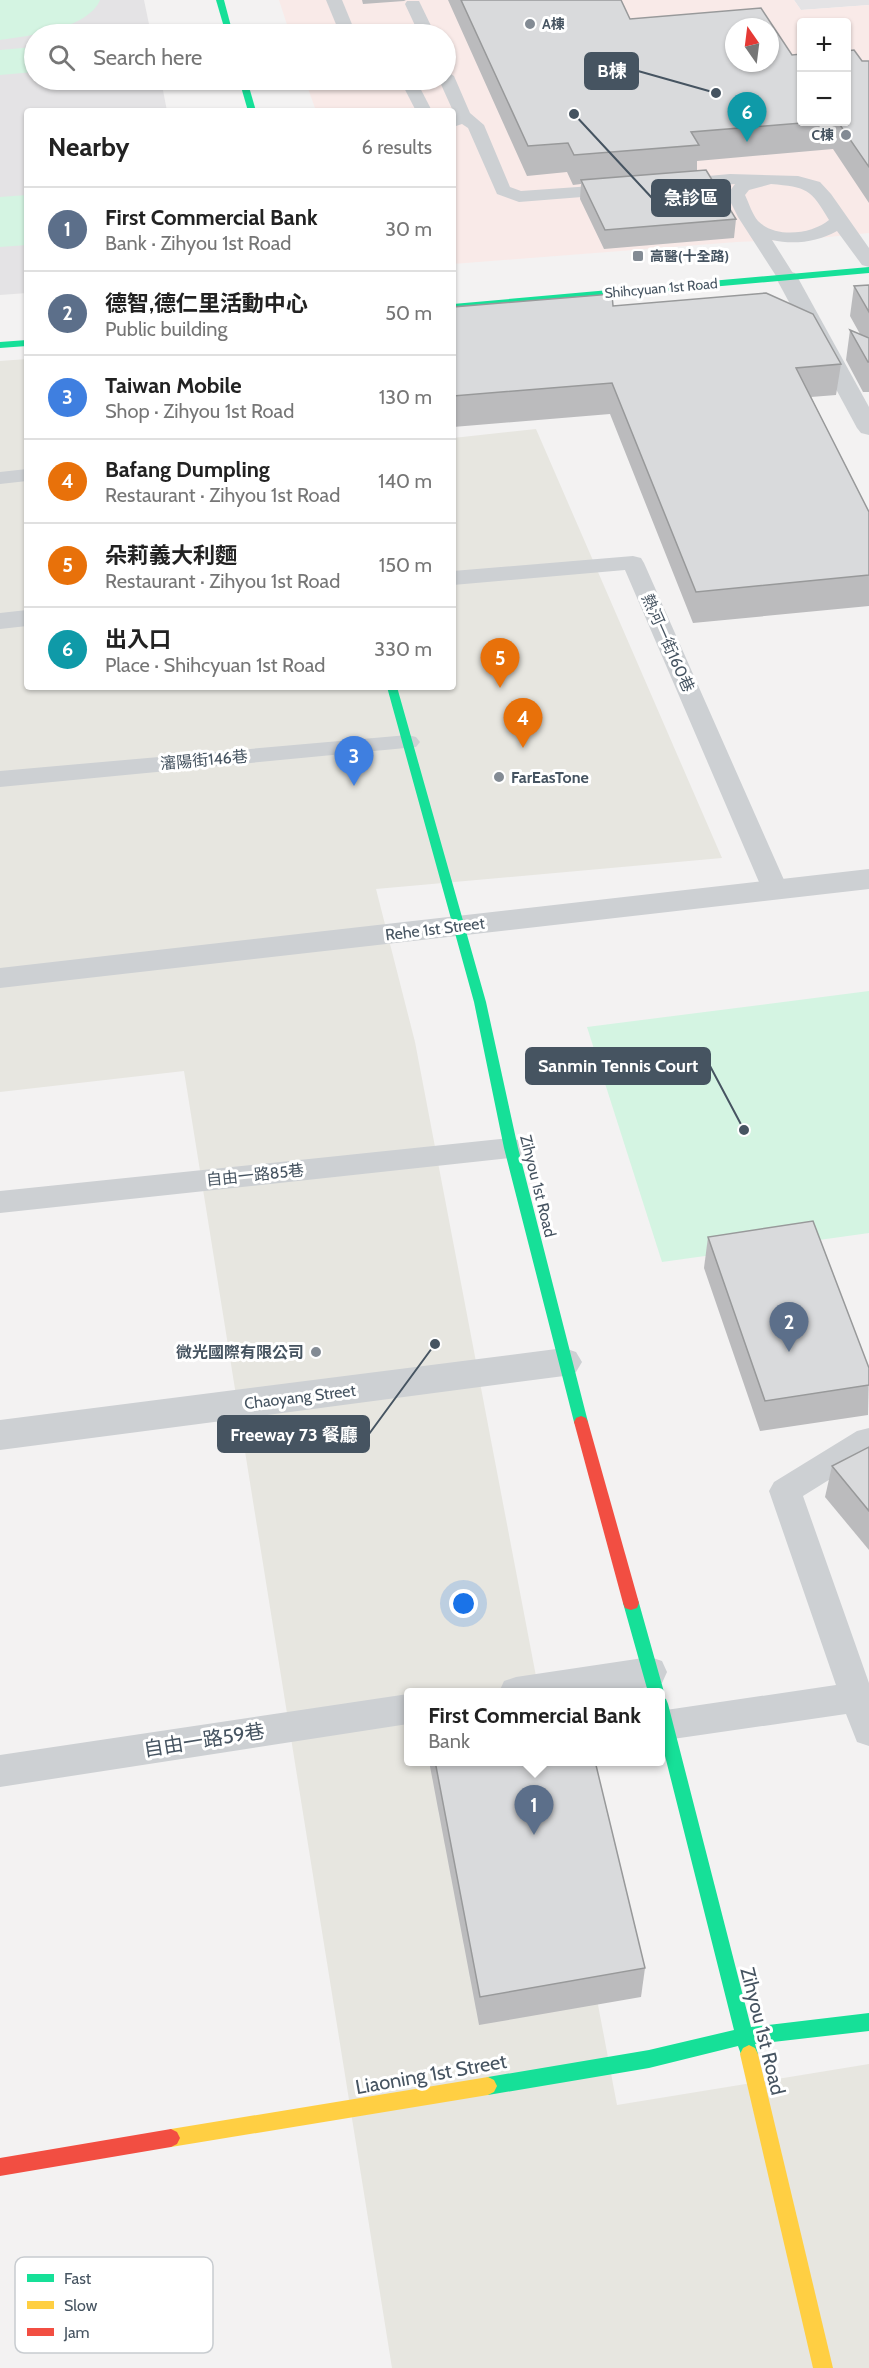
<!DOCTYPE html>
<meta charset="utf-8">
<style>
body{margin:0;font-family:Cabin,"Noto Sans TC",sans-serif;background:#f2f2f2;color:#222}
.controls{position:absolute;right:18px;top:18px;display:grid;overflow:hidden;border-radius:6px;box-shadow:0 2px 4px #0004}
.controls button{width:54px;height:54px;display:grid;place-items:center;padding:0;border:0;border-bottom:2px solid #e0e0e0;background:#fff;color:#222;font:30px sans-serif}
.compass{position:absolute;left:725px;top:18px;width:54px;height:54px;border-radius:50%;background:#fff;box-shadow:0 2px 4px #0004;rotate:346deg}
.you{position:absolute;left:464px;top:1604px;width:21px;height:21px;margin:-15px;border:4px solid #fff;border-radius:50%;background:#1a73e8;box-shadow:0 0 0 9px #1a73e833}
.badge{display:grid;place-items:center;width:39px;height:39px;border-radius:50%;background:#d93025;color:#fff;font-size:20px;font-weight:700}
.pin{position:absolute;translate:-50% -50px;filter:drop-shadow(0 2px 3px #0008)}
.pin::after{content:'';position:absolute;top:32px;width:21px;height:18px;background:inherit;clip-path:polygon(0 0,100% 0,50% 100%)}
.popup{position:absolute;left:404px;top:1688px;width:261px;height:78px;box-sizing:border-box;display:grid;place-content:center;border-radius:6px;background:#fff;filter:drop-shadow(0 2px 4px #0005);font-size:20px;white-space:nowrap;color:#767676}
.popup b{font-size:22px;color:#222}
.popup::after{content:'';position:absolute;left:50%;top:100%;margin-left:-12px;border:12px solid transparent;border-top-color:#fff}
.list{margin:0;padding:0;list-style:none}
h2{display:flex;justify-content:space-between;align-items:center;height:78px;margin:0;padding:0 24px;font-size:26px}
h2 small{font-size:20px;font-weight:400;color:#767676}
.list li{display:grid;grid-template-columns:39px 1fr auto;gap:18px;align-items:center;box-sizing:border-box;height:84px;padding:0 24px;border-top:2px solid #e0e0e0}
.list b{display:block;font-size:22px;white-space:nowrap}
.list p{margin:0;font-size:20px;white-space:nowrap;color:#767676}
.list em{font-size:20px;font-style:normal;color:#767676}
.icon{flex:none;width:33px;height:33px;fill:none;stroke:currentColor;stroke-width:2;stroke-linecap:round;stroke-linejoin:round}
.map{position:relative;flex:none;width:869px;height:2368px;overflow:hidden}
.search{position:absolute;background:#fff;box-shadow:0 2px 4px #0004;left:24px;top:24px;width:432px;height:66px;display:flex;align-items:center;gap:15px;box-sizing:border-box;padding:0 21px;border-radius:33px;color:#767676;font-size:22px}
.panel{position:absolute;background:#fff;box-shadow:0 2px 4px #0004;left:24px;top:108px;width:432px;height:582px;border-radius:6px}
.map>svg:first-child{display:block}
</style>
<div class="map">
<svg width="869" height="2368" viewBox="0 0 869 2368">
<rect width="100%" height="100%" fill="#f3f2f2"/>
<path fill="#e7e6e0" d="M27,359V687H453V438L536,429L722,858L376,889L415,1042L539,1692H408V1762H552L617,2105L869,2064V2368H392L184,1071L0,1092V361Z"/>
<g fill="#e4e3e5">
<path d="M0,0H144L151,34H34V80H161L167,111H27V293L0,295Z"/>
<path d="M794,0H869V5L801,10Z"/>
</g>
<path fill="#f9eae8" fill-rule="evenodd" d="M279,0H794L801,10L869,5V233L808,239L737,242L453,264V111H316L305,80H446V34H290ZM802,22H846V122H802ZM734,27H770V63H734Z"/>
<g fill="#d4f4e2">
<path d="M0,0H100C88,29 28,36 0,40Z"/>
<path d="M34,47V72L0,75V50Z"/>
<path d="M27,195V245L0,247V197Z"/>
<path d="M869,991V1233L662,1262L587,1027Z"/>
</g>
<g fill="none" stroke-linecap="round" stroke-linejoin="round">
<g fill="#cdd0d3" fill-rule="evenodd">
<path d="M326,0H342L356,34H340Z"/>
<path d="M407,1H419L435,34H419L405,4Z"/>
<path d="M446,71L454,76L470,113L484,125L510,187L521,191L620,184L626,185L629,189L626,193L620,194L519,202L497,194L468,128L462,124L453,127V111L439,80H446Z"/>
<path d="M400,80H416L432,111H416Z"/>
<path d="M730,174L798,176L820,182L831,194L869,248V267L862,265L837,231C817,242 794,245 772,240L796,278L794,282H780L738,217L727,195L735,184L675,189L669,188L666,184L669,180L675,179ZM771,184C807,187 811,189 829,220C812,234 776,239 758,221C752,214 749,203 745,195L749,190Z"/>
<path d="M27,469V481L0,484V472Z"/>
<path d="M633,556L641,558L644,563L788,889L784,895L775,897L766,895L762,889L625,570L453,585V571Z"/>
<path d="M408,735L416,737L420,742L416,747L0,787V771Z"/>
<path d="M511,1138L521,1141L525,1148L521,1155L511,1158L0,1213V1191Z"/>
<path d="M869,1428V1455L803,1496L869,1683V1746L857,1742L846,1714L666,1740L660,1738V1712L666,1710L836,1685L769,1491L774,1482L857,1431Z"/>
<path d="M650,1657L662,1661L667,1672L662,1683L650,1687L612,1692H499L504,1681L516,1677Z"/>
<path d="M408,1694V1724L0,1787V1755Z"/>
</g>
<g fill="#cdd0d3" fill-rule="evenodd">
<path d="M787,271L795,273L798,278L869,407V435L861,433L857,428L776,278L779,273Z"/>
<path d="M27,610V626L0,629V613Z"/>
<path d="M869,869V889L0,988V968Z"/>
<path d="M564,1348L576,1352L582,1362L576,1372L564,1376L0,1450V1420Z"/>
</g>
<g fill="#16e098" fill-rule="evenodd">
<path d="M216,0H224L233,34H226Z"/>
<path d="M239,80H247L256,111H248Z"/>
<path d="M869,267V273L453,310V304Z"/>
<path d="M27,340V346L0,348V342Z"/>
<path d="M387,687H397L486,1002L518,1148L588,1422L586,1426L581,1428L576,1426L574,1422L504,1148L474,1002Z"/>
<path d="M631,1596L637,1598L639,1603L664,1692L661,1697L666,1699L668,1704L751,2027L869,2013V2031L755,2044L758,2054L755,2060L749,2063L743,2060L738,2046L649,2068L488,2095L482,2092L479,2086L482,2080L488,2077L649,2050L734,2030L660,1736V1692H648L623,1603L625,1598Z"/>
</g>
<g fill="#ffcf43" fill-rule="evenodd">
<path d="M749,2045L755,2048L758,2054L833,2368H813L740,2054L743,2048Z"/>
<path d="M488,2077L494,2080L497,2086L494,2092L488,2095L171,2147L165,2144L162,2138L165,2132L171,2129Z"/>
</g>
<g fill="#f24e42" fill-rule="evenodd">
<path d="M581,1416L586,1418L588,1422L639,1603L637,1608L631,1610L625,1608L623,1603L574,1422L576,1418Z"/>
<path d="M171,2129L177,2132L180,2138L177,2144L171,2147L0,2176V2158Z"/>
</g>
</g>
<g fill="#bbbbbd">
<path d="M362,0H406L404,1L363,4Z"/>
<path d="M448,0H621L630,19L801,122H846L862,61H869V203L833,149L697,161V171L736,219L734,238L604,249L580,199L581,184L573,185L567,172L527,176Z"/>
<path d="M869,285V392H863L846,360L850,330L860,334L850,316L854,286Z"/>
<path d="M613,306L841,364L836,395L811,397L869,512V606L693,623L610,414L453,427V307Z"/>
<path d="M708,1237L869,1368L868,1415L760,1431L704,1268Z"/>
<path d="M869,1447V1550L825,1497L832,1466Z"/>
<path d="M429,1761H595L645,1968L641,1997L479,2025Z"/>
</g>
<g fill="#d9dadc" stroke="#98999a" stroke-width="1.5" fill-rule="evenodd">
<path d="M461,0H621L630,19L761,8L792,55L801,54V122H814L691,132L699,145L574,155L568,143L528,146ZM734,27H770V63H734Z"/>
<path d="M854,50L862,61H869V167L838,122H846V51Z"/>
<path d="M706,170L736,219L605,230L581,180Z"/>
<path d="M869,285V312L854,286Z"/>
<path d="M766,293L813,314L841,364L796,368L869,512V575L696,592L612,383L453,396V307L612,294L613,306Z"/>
<path d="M850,330L869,338V362H868Z"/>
<path d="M813,1221L869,1368V1385L765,1401L708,1237Z"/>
<path d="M869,1447V1511L832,1466Z"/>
<path d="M435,1761H595L645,1968L480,1997Z"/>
</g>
<g fill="#838b94" stroke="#fff" stroke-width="2">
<circle cx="530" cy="24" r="6"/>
<circle cx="846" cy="135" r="6"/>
<rect x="632" y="250" width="12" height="12" rx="3"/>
<circle cx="499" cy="777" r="6"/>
<circle cx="316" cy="1352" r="6"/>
</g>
<g text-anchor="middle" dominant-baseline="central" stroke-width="6" stroke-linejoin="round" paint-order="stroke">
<g font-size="14" font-weight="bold" fill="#465461" stroke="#fff" text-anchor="start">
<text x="542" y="24">A棟</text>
<text x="834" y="135" text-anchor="end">C棟</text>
<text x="650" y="256">高醫(十全路)</text>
</g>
<g font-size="14" fill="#465461" stroke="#fff">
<text transform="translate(661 288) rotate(-5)">Shihcyuan 1st Road</text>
</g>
<g font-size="16" fill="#465461" stroke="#fff">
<text transform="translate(668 643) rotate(66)">熱河一街160巷</text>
<text transform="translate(204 760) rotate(-5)">瀋陽街146巷</text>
<text transform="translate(435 929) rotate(-7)">Rehe 1st Street</text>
<text transform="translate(255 1175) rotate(-6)">自由一路85巷</text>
<text transform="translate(538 1186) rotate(76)">Zihyou 1st Road</text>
<text transform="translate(300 1397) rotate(-7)">Chaoyang Street</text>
</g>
<g font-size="16" font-weight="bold" fill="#465461" stroke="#fff" text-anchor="start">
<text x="511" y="777">FarEasTone</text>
<text x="304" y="1352" text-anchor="end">微光國際有限公司</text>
</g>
<g font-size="20" fill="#465461" stroke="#fff">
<text transform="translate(204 1740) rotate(-9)">自由一路59巷</text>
<text transform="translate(763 2031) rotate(76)">Zihyou 1st Road</text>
<text transform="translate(431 2074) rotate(-10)">Liaoning 1st Street</text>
</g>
</g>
<rect x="15" y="2257" width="198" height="96" rx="9" fill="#fff" stroke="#c8ccd0" stroke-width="1.5"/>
<rect x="27" y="2274" width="27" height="8" fill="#16e098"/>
<rect x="27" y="2301" width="27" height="8" fill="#ffcf43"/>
<rect x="27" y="2328" width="27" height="8" fill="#f24e42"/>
<g font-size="16" fill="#465461">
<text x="64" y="2284">Fast</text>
<text x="64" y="2311">Slow</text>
<text x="64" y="2338">Jam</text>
</g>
<path fill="none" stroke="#465461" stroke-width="2" d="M716 93L638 71M574 114L652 198M744 1130L710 1066M435 1344L369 1434"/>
<g fill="#465461" stroke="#fff" stroke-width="2">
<circle cx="716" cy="93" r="6"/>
<circle cx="574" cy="114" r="6"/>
<circle cx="744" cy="1130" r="6"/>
<circle cx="435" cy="1344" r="6"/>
</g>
<g fill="#465461" stroke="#465461" stroke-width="2">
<rect x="585" y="53" width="53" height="36" rx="6"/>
<rect x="652" y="180" width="78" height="36" rx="6"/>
<rect x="526" y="1048" width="184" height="36" rx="6"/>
<rect x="218" y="1416" width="151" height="36" rx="6"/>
</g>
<g font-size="18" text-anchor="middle" font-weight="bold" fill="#fff">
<text x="612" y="77">B棟</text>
<text x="691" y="204">急診區</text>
<text x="618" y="1072">Sanmin Tennis Court</text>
<text x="294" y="1441">Freeway 73 餐廳</text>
</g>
</svg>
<div class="controls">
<button>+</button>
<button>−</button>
</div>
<svg class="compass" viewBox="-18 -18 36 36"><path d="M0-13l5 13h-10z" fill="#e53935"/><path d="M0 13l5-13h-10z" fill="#767676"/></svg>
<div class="you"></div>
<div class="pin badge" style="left:534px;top:1835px;background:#5c6f8a">1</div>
<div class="popup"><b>First Commercial Bank</b>Bank</div>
<div class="pin badge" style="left:789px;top:1352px;background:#5c6f8a">2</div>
<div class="pin badge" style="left:354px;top:786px;background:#3f7fe0">3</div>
<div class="pin badge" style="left:523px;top:748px;background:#e8710a">4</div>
<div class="pin badge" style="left:500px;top:688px;background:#e8710a">5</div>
<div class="pin badge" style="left:747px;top:142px;background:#0f9aa8">6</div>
<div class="search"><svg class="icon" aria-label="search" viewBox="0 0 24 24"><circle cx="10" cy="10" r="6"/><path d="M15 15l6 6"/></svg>Search here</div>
<section class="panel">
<h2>Nearby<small>6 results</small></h2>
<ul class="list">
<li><span class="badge" style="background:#5c6f8a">1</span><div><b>First Commercial Bank</b><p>Bank · Zihyou 1st Road</p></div><em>30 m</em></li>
<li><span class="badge" style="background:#5c6f8a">2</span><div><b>德智,德仁里活動中心</b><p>Public building</p></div><em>50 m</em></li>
<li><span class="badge" style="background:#3f7fe0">3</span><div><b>Taiwan Mobile</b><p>Shop · Zihyou 1st Road</p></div><em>130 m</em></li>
<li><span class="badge" style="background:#e8710a">4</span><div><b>Bafang Dumpling</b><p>Restaurant · Zihyou 1st Road</p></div><em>140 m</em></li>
<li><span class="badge" style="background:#e8710a">5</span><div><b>朵莉義大利麵</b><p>Restaurant · Zihyou 1st Road</p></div><em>150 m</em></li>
<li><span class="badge" style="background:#0f9aa8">6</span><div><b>出入口</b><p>Place · Shihcyuan 1st Road</p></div><em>330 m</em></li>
</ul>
</section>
</div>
